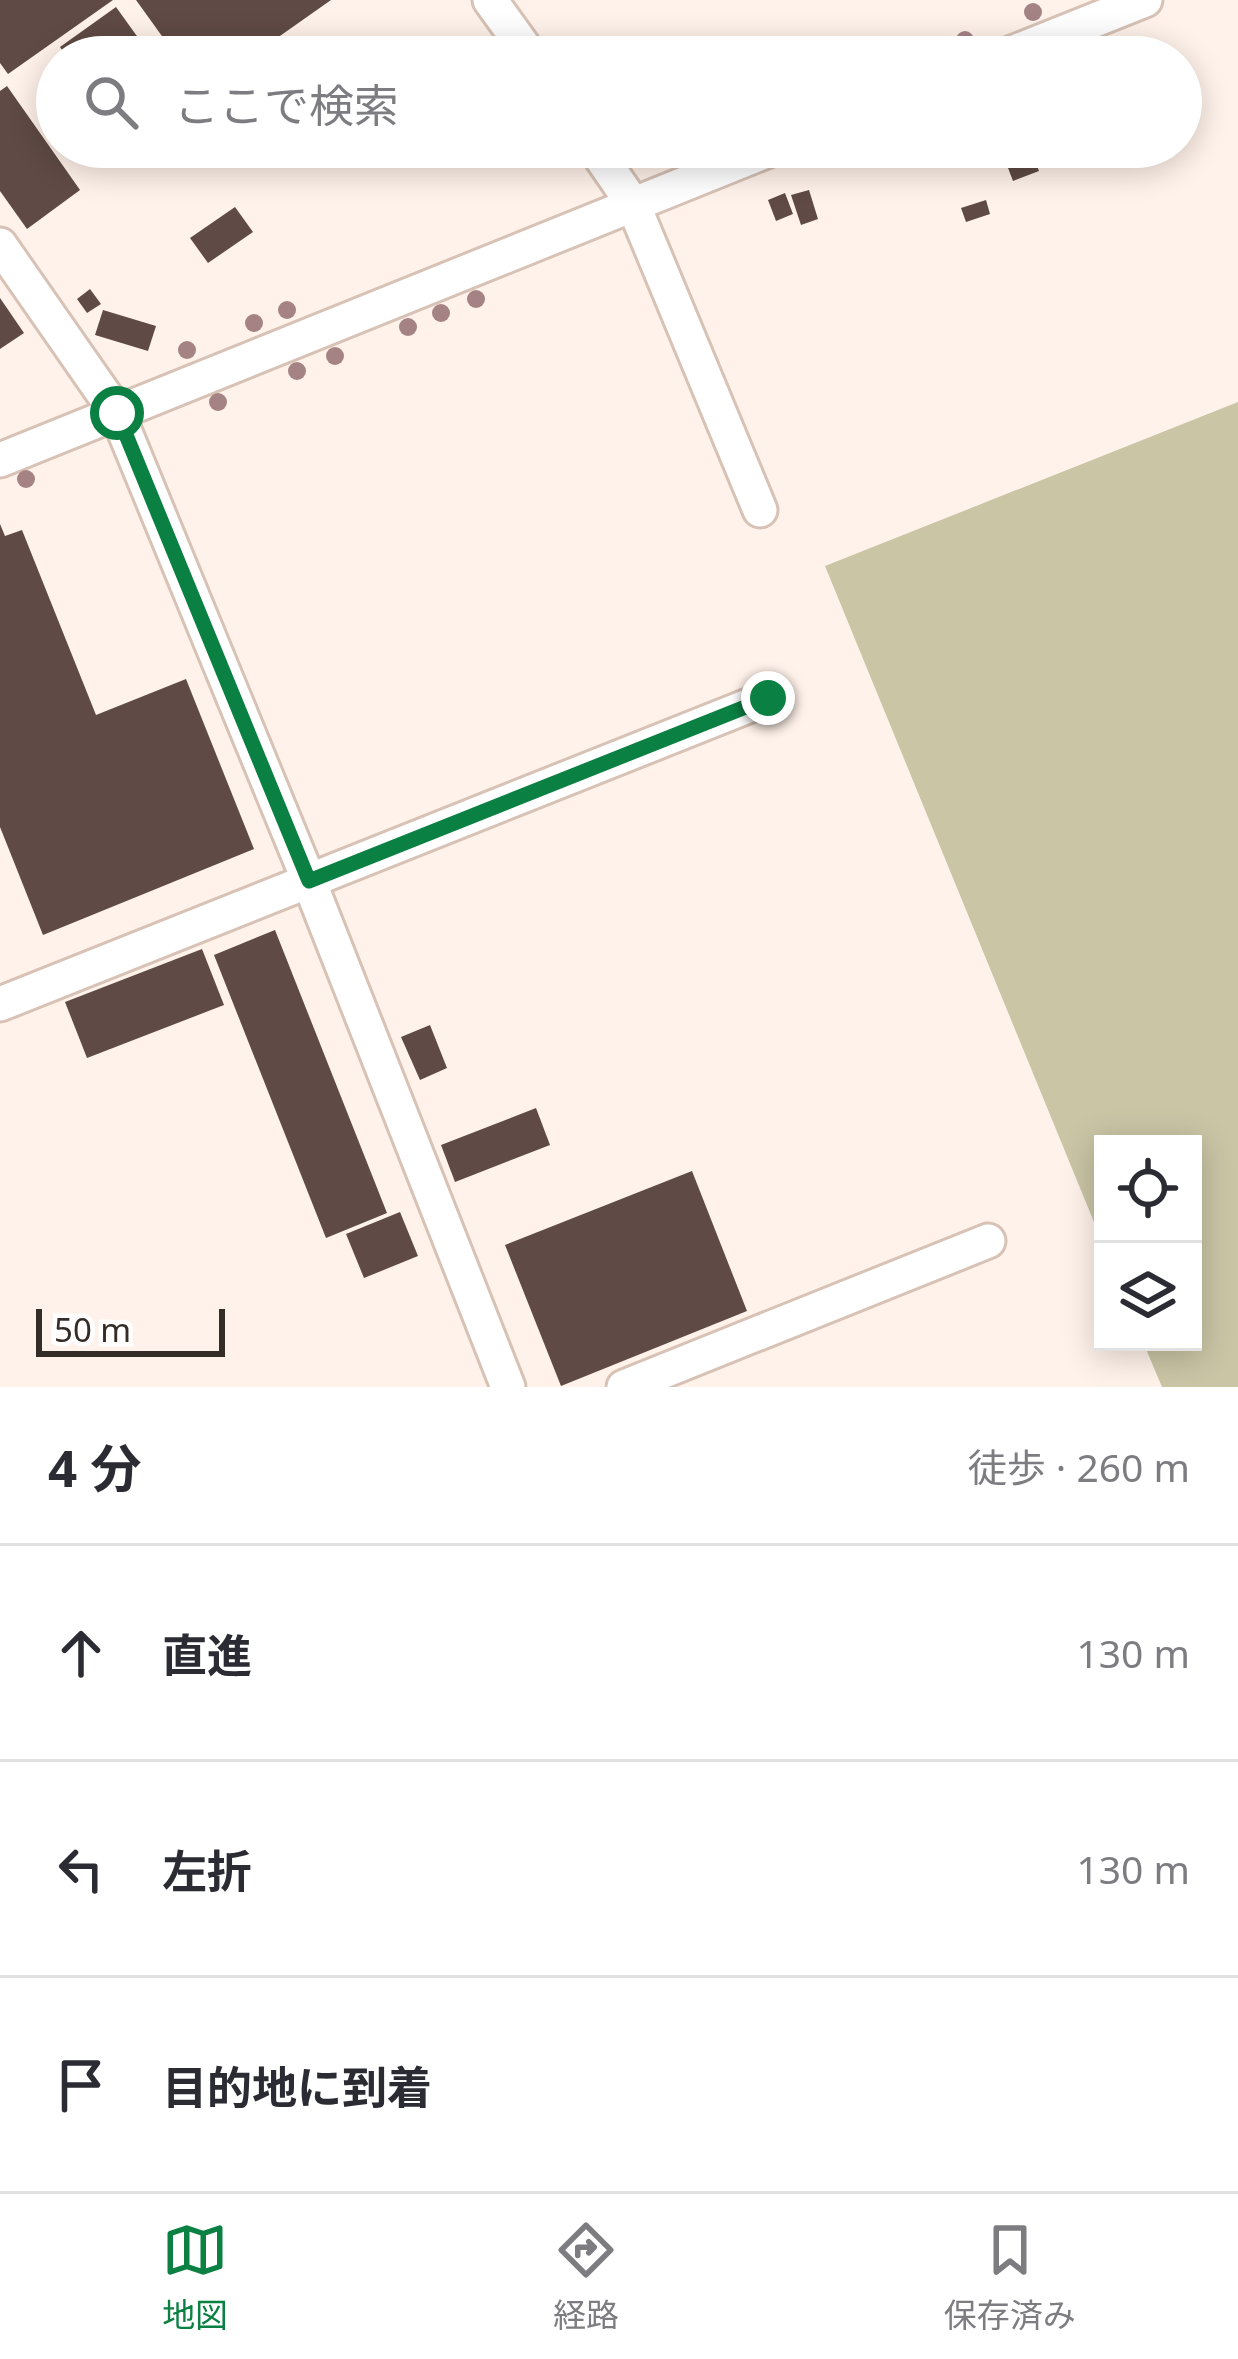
<!DOCTYPE html>
<html lang="ja">
<meta charset="utf-8">
<style>
body{margin:0;font-family:"Noto Sans","Noto Sans JP",sans-serif;background:#f2f2f3;color:#2b2b33}
.controls{position:absolute;right:36px;bottom:36px;display:grid;overflow:hidden;border-radius:0px;box-shadow:0 6px 30px #0003}
.controls button{width:108px;height:108px;display:grid;place-items:center;padding:0;border:0;border-bottom:3px solid #e1e1e2;background:#fff;color:#2b2b33;font:60px sans-serif}
.scale{position:absolute;left:36px;bottom:30px;width:189px;box-sizing:border-box;padding-left:12px;border:6px solid #342d27;border-top:0;font-size:33px;line-height:42px;white-space:nowrap;color:#342d27;-webkit-text-stroke:9px #fff;paint-order:stroke}
.stop{position:absolute;width:36px;height:36px;margin:-27px;border:9px solid #0b8043;border-radius:50%;background:#fff}
.stop.end{background:#0b8043;border-color:#fff;box-shadow:0 3px 12px #0008}
.list{margin:0;padding:0;list-style:none}
h2{display:flex;justify-content:space-between;align-items:center;height:156px;margin:0;padding:0 48px;font-size:51px}
h2 small{font-size:39px;font-weight:400;color:#7c7c81}
.list li{display:grid;grid-template-columns:78px 1fr auto;gap:36px;align-items:center;box-sizing:border-box;height:216px;padding:0 48px;border-top:3px solid #e1e1e2}
.list b{display:block;font-size:45px;white-space:nowrap}
.list em{font-size:39px;font-style:normal;color:#7c7c81}
.icon{flex:none;width:66px;height:66px;fill:none;stroke:currentColor;stroke-width:2;stroke-linecap:round;stroke-linejoin:round}
.map{position:relative;flex:none;width:1238px;height:1387px;overflow:hidden}
.search{position:absolute;background:#fff;box-shadow:0 6px 30px #0003;left:36px;right:36px;top:36px;height:132px;display:flex;align-items:center;gap:30px;box-sizing:border-box;padding:0 42px;border-radius:66px;color:#7c7c81;font-size:45px}
.sheet{height:804px;background:#fff}
nav{display:flex;justify-content:space-around;align-items:center;box-sizing:border-box;height:168px;border-top:3px solid #e1e1e2;background:#fff;font-size:33px;color:#7c7c81}
nav a{display:grid;justify-items:center;gap:6px}
nav .on{color:#0b8043}
.map>svg:first-child{display:block}
</style>
<div class="map">
<svg width="1238" height="1387" viewBox="0 0 1238 1387">
<rect width="100%" height="100%" fill="#fff2ea"/>
<path fill="#cac5a5" d="M1238,402V1387H1162L1143,1342H1193V1144H1103V1244L825,566Z"/>
<g fill="#5f4a45">
<path d="M0,0H113L8,74L0,63Z"/>
<path d="M136,0H331L250,57H177Z"/>
<path d="M116,7L152,57H67L60,47Z"/>
<path d="M7,86L80,190L27,229L0,191V91Z"/>
<path d="M1000,147H1030L1039,171L1013,181Z"/>
<path d="M809,190L818,219L801,225L791,195Z"/>
<path d="M785,193L793,214L776,221L768,200Z"/>
<path d="M986,200L990,214L966,222L961,208Z"/>
<path d="M235,207L253,232L208,263L190,238Z"/>
<path d="M90,289L101,304L87,313L77,299Z"/>
<path d="M0,298L24,333L0,349Z"/>
<path d="M103,310L156,326L148,351L95,335Z"/>
<path d="M0,524L5,536L22,530L96,715L186,679L254,849L43,935L0,827Z"/>
<path d="M275,930L387,1213L326,1238L214,955Z"/>
<path d="M202,949L224,1005L87,1058L65,1002Z"/>
<path d="M430,1025L447,1068L420,1080L401,1037Z"/>
<path d="M536,1108L550,1145L455,1182L441,1145Z"/>
<path d="M692,1171L747,1311L561,1386L505,1245Z"/>
<path d="M400,1212L418,1256L364,1278L346,1234Z"/>
</g>
<g fill="none" stroke-linecap="round" stroke-linejoin="round">
<g stroke="#d7c2b5" stroke-width="39">
<g id="minor">
<path d="M490,0L531,57"/>
<path d="M1002,57L1145,0"/>
<path d="M594,147L633,204L760,510"/>
<path d="M0,245L117,413L309,881L508,1387"/>
<path d="M0,460L776,147"/>
<path d="M0,1004L768,698"/>
<path d="M624,1387L988,1241"/>
</g>
</g>
<use href="#minor" stroke="#fff" stroke-width="33"/>
</g>
<g fill="#a58385">
<circle cx="1033" cy="12" r="9"/>
<circle cx="965" cy="40" r="9"/>
<circle cx="832" cy="157" r="9"/>
<circle cx="476" cy="299" r="9"/>
<circle cx="287" cy="310" r="9"/>
<circle cx="441" cy="313" r="9"/>
<circle cx="254" cy="323" r="9"/>
<circle cx="408" cy="327" r="9"/>
<circle cx="187" cy="350" r="9"/>
<circle cx="335" cy="356" r="9"/>
<circle cx="297" cy="371" r="9"/>
<circle cx="218" cy="402" r="9"/>
<circle cx="26" cy="479" r="9"/>
</g>
<g fill="none" stroke-linecap="round" stroke-linejoin="round">
<path stroke="#0b8043" stroke-width="15" d="M117,413L309,881L768,698"/>
</g>
</svg>
<div class="controls">
<button><svg class="icon" aria-label="locate" viewBox="0 0 24 24"><circle cx="12" cy="12" r="6"/><path d="M12 2v4M12 18v4M2 12h4M18 12h4"/></svg></button>
<button><svg class="icon" aria-label="layers" viewBox="0 0 24 24"><path d="M12 4l9 5-9 5-9-5zM3 14l9 5 9-5"/></svg></button>
</div>
<div class="scale">50 m</div>
<div class="stop" style="left:117px;top:413px"></div>
<div class="stop end" style="left:768px;top:698px"></div>
<div class="search"><svg class="icon" aria-label="search" viewBox="0 0 24 24"><circle cx="10" cy="10" r="6"/><path d="M15 15l6 6"/></svg>ここで検索</div>
</div>
<section class="sheet">
<h2>4 分<small>徒歩 · 260 m</small></h2>
<ul class="list">
<li><svg class="icon" aria-label="ahead" viewBox="0 0 24 24"><path d="M12 20V5M6 11l6-6 6 6"/></svg><div><b>直進</b></div><em>130 m</em></li>
<li><svg class="icon" aria-label="left" viewBox="0 0 24 24"><path d="M17 20v-9H6M10 6l-5 5 5 5"/></svg><div><b>左折</b></div><em>130 m</em></li>
<li><svg class="icon" aria-label="arrive" viewBox="0 0 24 24"><path d="M6 21V4h12l-3 4 3 4H6"/></svg><div><b>目的地に到着</b></div></li>
</ul>
</section>
<nav>
<a class="on"><svg class="icon" aria-label="map" viewBox="0 0 24 24"><path d="M3 6l6-2 6 2 6-2v14l-6 2-6-2-6 2zM9 4v14M15 6v14"/></svg>地図</a>
<a><svg class="icon" aria-label="directions" viewBox="0 0 24 24"><path d="M12 3l9 9-9 9-9-9zM9 14v-3h6M13 9l2 2-2 2"/></svg>経路</a>
<a><svg class="icon" aria-label="saved" viewBox="0 0 24 24"><path d="M7 4h10v16l-5-4-5 4z"/></svg>保存済み</a>
</nav>
